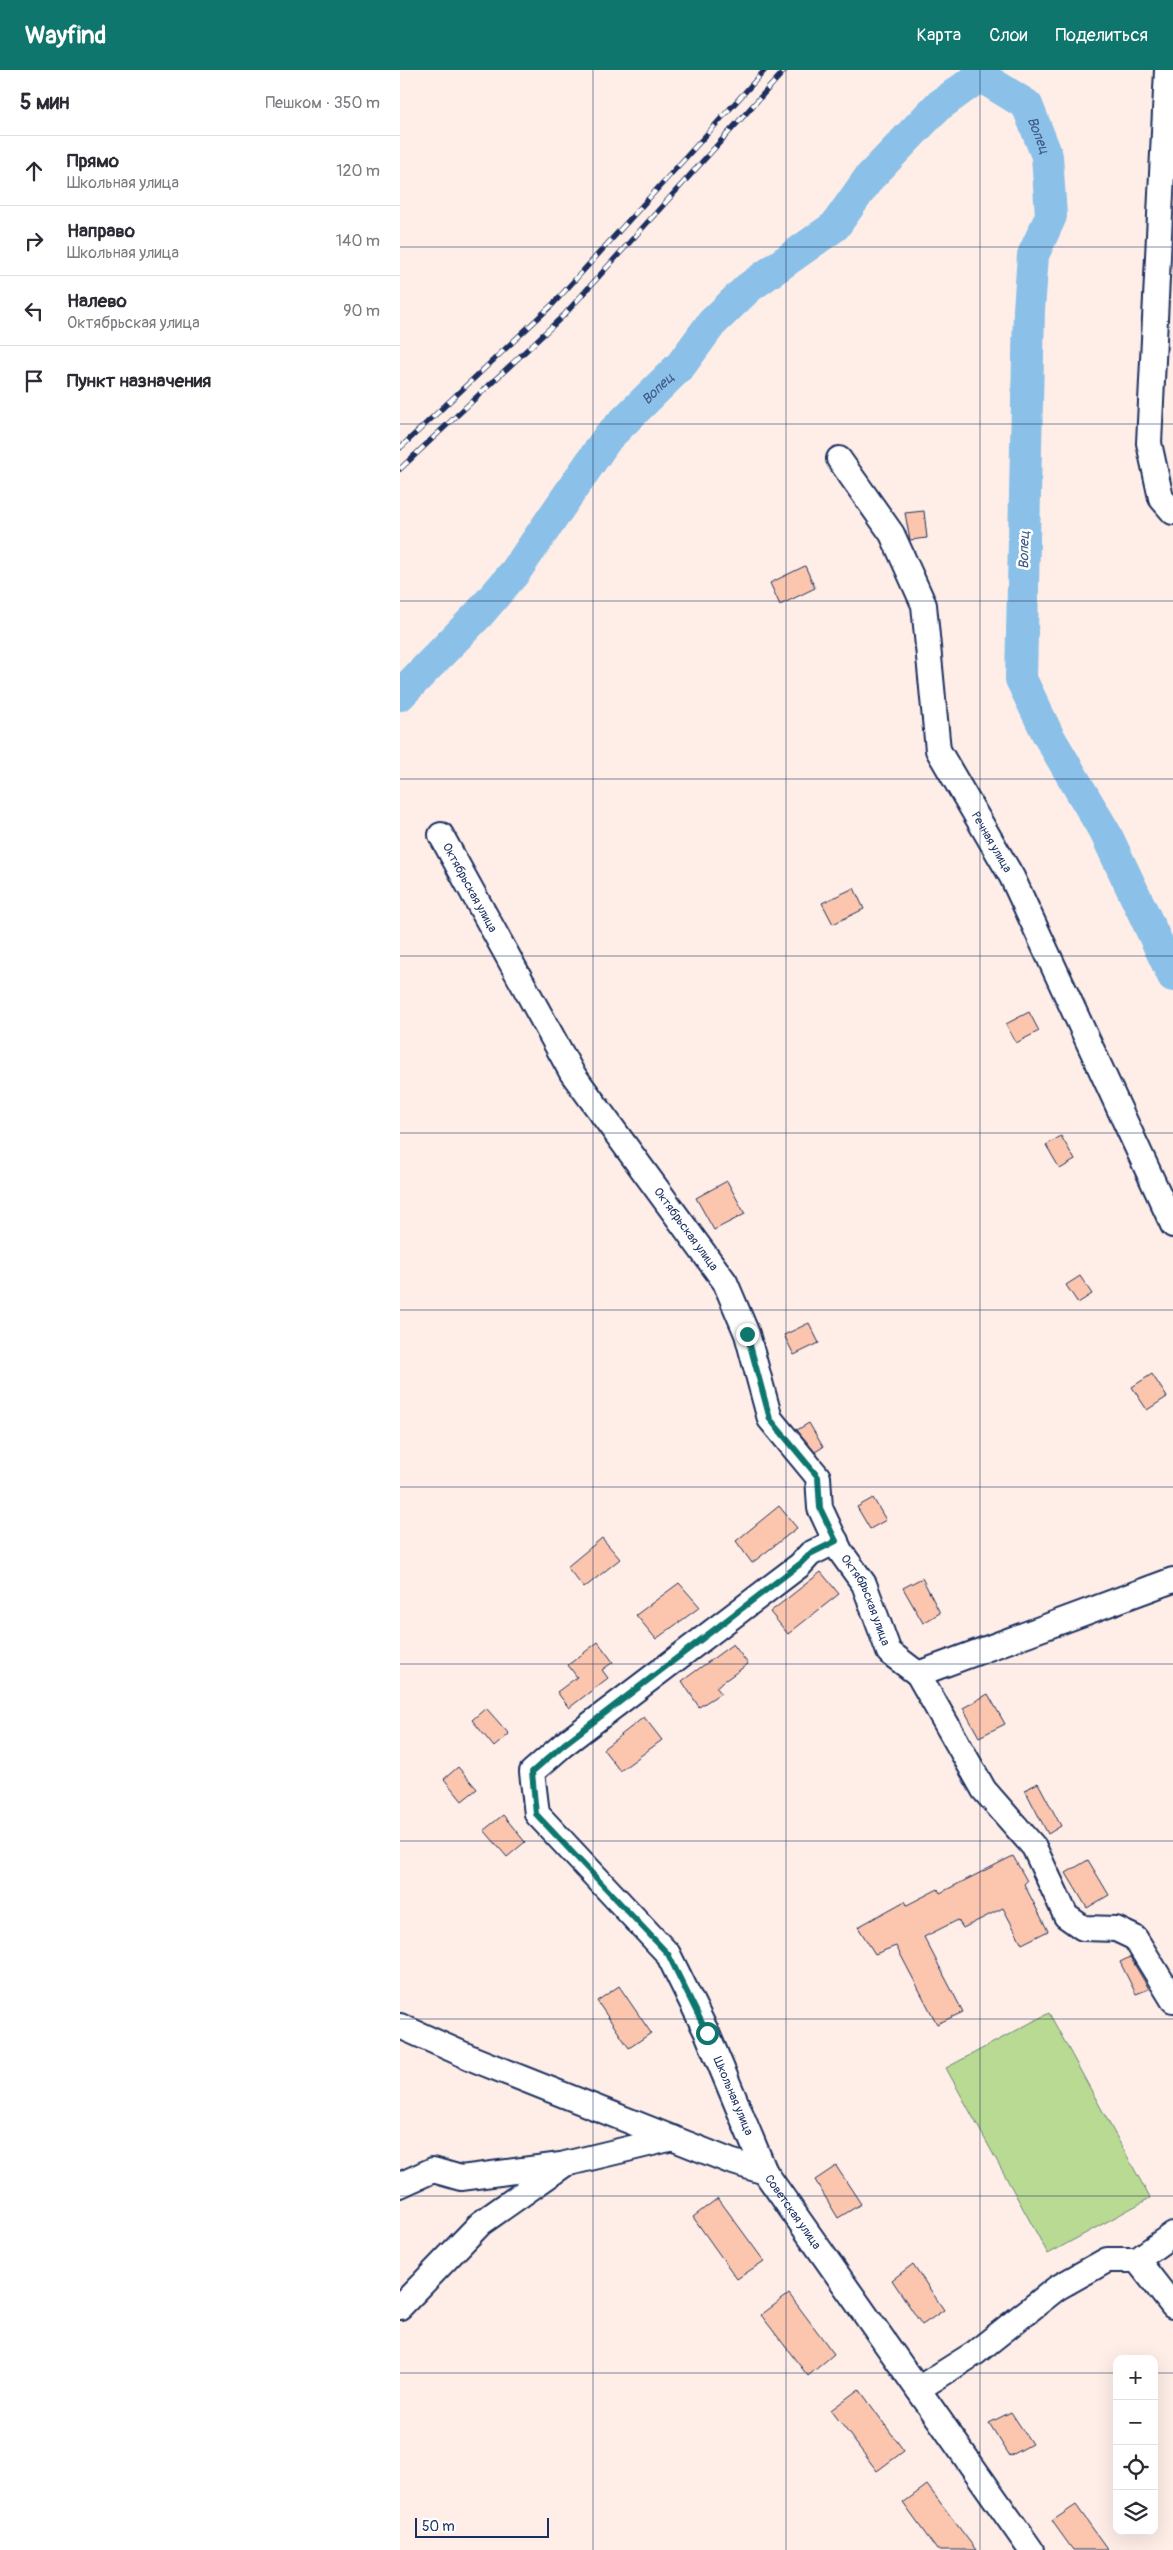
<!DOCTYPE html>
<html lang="ru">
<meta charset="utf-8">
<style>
body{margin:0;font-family:Pangolin,sans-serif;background:#f7f7f7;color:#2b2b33}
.controls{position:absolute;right:15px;bottom:15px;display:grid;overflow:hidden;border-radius:10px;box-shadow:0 5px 20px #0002}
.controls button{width:45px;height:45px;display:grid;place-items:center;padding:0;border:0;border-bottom:1px solid #e1e1e2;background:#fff;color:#2b2b33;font:25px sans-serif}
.scale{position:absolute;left:15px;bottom:12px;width:134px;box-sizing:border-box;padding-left:5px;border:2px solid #1b2f5e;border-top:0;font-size:14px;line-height:18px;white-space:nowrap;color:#1b2f5e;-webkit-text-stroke:4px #fff;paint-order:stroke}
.stop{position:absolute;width:15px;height:15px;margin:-11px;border:4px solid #0f766e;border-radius:50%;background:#fff}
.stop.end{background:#0f766e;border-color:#fff;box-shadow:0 1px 5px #0008}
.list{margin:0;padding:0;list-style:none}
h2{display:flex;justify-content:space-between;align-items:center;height:65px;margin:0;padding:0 20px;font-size:21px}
h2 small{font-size:16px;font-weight:400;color:#7c7c81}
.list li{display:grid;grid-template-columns:32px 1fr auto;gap:15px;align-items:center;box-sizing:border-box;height:70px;padding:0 20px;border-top:1px solid #e1e1e2}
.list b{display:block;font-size:19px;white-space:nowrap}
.list p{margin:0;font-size:16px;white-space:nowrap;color:#7c7c81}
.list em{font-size:16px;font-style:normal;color:#7c7c81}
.icon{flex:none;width:28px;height:28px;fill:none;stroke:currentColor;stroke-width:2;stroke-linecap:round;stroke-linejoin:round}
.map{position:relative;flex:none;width:773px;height:2480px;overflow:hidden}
header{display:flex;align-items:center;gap:30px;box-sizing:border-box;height:70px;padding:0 25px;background:#0f766e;color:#fff}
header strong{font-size:24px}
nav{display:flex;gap:28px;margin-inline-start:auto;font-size:18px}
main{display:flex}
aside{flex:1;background:#fff}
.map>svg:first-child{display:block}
</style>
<header>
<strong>Wayfind</strong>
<nav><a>Карта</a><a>Слои</a><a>Поделиться</a></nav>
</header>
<main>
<aside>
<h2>5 мин<small>Пешком · 350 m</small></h2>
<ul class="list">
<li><svg class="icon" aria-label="ahead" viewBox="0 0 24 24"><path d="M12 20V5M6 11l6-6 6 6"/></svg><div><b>Прямо</b><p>Школьная улица</p></div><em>120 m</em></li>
<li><svg class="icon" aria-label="right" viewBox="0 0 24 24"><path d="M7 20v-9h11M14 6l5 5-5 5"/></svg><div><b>Направо</b><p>Школьная улица</p></div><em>140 m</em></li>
<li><svg class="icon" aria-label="left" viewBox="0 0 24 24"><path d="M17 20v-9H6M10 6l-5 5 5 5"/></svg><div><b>Налево</b><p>Октябрьская улица</p></div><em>90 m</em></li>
<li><svg class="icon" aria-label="arrive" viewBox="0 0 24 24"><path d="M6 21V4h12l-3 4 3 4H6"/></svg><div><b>Пункт назначения</b></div></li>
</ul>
</aside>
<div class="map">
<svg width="773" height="2480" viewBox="0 0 773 2480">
<rect width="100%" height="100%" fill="#feeee7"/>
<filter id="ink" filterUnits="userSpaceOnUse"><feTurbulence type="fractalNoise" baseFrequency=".02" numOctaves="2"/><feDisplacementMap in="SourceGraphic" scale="10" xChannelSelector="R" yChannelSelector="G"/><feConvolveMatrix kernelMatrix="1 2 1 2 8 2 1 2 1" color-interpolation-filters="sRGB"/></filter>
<g filter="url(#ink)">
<path fill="#b9da93" stroke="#6a8478" d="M649,1943L750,2128L648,2184L546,1998Z"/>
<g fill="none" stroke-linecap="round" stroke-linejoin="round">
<path stroke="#8bc0e8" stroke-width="32" id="s1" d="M0,625L79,544L115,502L208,367L281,295L311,254L348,218L435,156L469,108L537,37L580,6L627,35L647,86L651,146L633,185L629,240L621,609L648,665L706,764L773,906"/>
</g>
<g fill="#fcc6ae" stroke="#1b2f5e">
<path d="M524,441L527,468L510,470L505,443Z"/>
<path d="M405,496L415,518L380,535L370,513Z"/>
<path d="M454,818L464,839L433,854L422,833Z"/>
<path d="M629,942L639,961L616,973L606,954Z"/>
<path d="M661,1066L675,1090L660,1099L646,1075Z"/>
<path d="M327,1111L345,1144L314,1160L296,1128Z"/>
<path d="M680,1206L692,1224L678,1233L666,1215Z"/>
<path d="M409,1253L419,1273L394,1285L384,1265Z"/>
<path d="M752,1304L767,1327L747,1340L732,1317Z"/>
<path d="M409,1353L423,1377L415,1382L397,1360Z"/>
<path d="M473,1428L486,1450L470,1459L457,1437Z"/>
<path d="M379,1436L397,1458L352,1493L336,1471Z"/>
<path d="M202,1468L220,1489L184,1518L167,1497Z"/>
<path d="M421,1502L439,1524L388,1564L370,1542Z"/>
<path d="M522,1508L540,1543L523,1553L503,1518Z"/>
<path d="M279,1513L300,1537L256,1569L236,1545Z"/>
<path d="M198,1572L213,1592L202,1600L208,1608L169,1638L157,1622L177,1607L168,1595Z"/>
<path d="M333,1574L348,1594L316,1617L321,1623L299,1637L282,1611Z"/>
<path d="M588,1624L605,1654L579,1667L563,1638Z"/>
<path d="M86,1638L109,1664L94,1677L72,1650Z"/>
<path d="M244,1647L262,1670L220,1701L203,1679Z"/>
<path d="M58,1697L77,1719L62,1731L44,1709Z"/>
<path d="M638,1713L661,1756L648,1764L625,1720Z"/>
<path d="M103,1745L125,1772L107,1787L84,1760Z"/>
<path d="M613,1786L627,1811L624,1814L648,1861L622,1874L603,1838L563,1858L558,1850L524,1867L563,1942L537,1954L496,1876L475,1884L458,1857L505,1831L507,1835L538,1819L540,1823Z"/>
<path d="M688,1790L709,1825L687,1838L666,1803Z"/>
<path d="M730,1887L749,1919L736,1924L720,1892Z"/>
<path d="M219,1916L251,1963L229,1978L197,1931Z"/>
<path d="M436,2096L461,2134L438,2148L415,2110Z"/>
<path d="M318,2128L364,2191L337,2209L293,2147Z"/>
<path d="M513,2194L544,2240L522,2255L492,2210Z"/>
<path d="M389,2224L434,2284L408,2306L361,2245Z"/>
<path d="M459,2319L504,2381L477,2401L431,2340Z"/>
<path d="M611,2342L632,2374L610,2386L589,2353Z"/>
<path d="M527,2415L576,2480H537L503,2433Z"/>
<path d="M676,2435L708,2480H673L652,2451Z"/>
</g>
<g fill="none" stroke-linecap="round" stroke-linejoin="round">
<g stroke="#1b2f5e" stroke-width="28">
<g id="minor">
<path d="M767,0L749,373L761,428L773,442"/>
<path id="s2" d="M439,389L492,464L524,535L538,680L612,807L773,1155"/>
<path id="s3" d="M41,765L172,1003L325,1212L347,1264L370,1349L418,1407L420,1438L440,1481L464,1514L489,1582L518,1604L584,1720L634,1777L666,1846L683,1858L716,1859L735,1868L773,1930"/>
<path d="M518,1604L773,1510"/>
<path id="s4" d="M0,1956L76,1990L330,2091L365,2102L631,2480"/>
<path d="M365,2102L307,1963L268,1884L137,1744L132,1702L163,1675L400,1495L410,1484L436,1471"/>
<path d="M0,2115L33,2100L61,2108L161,2095"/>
<path d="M737,2190L773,2236"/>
<path d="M737,2190L773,2164"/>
<path d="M0,2237L81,2153L165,2094L273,2068"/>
<path d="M518,2319L575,2283L657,2218L707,2190H737"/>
</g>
</g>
<use href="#minor" stroke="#fff" stroke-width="24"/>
<g stroke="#1b2f5e" stroke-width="5.5">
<g id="rail">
<path d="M0,378L153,234L365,0"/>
<path d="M0,399L164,245L385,0"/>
</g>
</g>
<use href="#rail" stroke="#fff" stroke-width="4" stroke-dasharray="11" stroke-linecap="butt"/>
</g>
</g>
<g fill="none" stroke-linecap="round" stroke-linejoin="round" filter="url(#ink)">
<path stroke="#0f766e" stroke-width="6" d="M307,1963L268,1884L136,1744L132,1702L163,1675L400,1494L410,1484L436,1471L420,1438L418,1407L370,1349L347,1264"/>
</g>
<path fill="none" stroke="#1b2f5e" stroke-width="1" stroke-opacity="0.55" d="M193,0V2480M386,0V2480M580,0V2480M0,177H773M0,354H773M0,531H773M0,709H773M0,886H773M0,1063H773M0,1240H773M0,1417H773M0,1594H773M0,1771H773M0,1949H773M0,2126H773M0,2303H717M754,2303H773"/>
<g text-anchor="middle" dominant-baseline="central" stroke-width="5" stroke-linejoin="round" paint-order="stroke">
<g font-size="12" fill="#1b2f5e" stroke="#fff">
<text stroke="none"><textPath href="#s2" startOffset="422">Речная улица</textPath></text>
<text stroke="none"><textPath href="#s3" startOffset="60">Октябрьская улица</textPath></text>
<text stroke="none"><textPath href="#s3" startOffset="465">Октябрьская улица</textPath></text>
<text stroke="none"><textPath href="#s3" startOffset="885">Октябрьская улица</textPath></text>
<text transform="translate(333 2026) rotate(67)">Школьная улица</text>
<text stroke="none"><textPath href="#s4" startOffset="442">Советская улица</textPath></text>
</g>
<g font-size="14" font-style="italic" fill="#3d5a87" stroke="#fff">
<text stroke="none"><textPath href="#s1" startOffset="942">Вопец</textPath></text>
<text stroke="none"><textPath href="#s1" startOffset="402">Вопец</textPath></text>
<text transform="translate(624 480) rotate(-89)">Вопец</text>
</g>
</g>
</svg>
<div class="controls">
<button>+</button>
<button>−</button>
<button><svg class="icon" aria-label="locate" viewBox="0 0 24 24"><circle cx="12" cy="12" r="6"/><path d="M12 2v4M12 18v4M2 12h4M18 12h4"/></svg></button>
<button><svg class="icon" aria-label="layers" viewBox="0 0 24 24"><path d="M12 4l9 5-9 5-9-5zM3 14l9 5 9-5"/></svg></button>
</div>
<div class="scale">50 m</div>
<div class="stop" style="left:307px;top:1963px"></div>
<div class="stop end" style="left:347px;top:1264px"></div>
</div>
</main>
